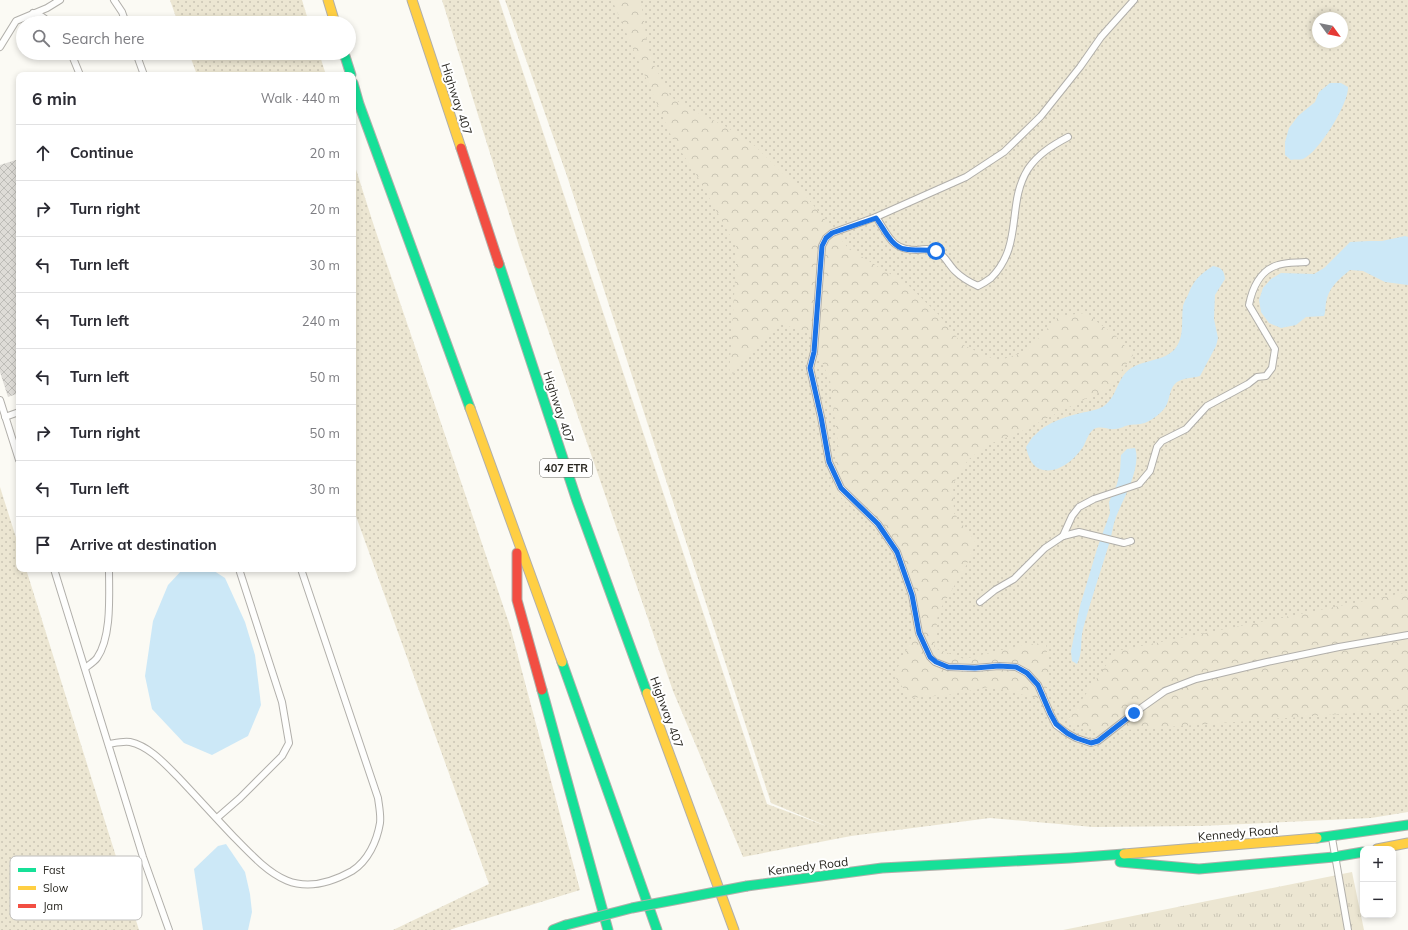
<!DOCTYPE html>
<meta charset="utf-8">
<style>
body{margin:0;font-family:Mulish,sans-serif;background:#f2f2f3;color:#2b2b33}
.controls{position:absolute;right:12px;bottom:12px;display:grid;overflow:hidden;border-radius:8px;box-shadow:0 2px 6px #0003}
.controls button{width:36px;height:36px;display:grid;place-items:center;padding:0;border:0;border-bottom:1px solid #e1e1e2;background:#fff;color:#2b2b33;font:20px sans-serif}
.compass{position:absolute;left:1312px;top:12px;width:36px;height:36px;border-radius:50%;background:#fff;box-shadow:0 2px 6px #0003;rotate:123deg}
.stop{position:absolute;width:12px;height:12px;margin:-9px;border:3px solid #1a73e8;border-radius:50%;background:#fff}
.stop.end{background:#1a73e8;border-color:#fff;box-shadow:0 1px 4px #0008}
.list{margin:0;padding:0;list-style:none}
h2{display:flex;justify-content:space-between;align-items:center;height:52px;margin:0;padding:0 16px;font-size:17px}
h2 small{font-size:13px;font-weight:400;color:#7c7c81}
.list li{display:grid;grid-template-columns:26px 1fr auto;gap:12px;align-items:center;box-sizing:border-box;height:56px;padding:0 16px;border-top:1px solid #e1e1e2}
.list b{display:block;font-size:15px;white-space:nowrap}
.list em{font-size:13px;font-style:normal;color:#7c7c81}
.icon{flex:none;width:22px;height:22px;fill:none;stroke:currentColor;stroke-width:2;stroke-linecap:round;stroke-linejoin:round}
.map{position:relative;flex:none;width:1408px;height:930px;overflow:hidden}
.search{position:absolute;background:#fff;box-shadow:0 2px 6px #0003;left:16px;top:16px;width:340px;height:44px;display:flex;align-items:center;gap:10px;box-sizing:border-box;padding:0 14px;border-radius:22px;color:#7c7c81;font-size:15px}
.panel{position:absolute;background:#fff;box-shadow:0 2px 6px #0003;left:16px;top:72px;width:340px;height:500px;border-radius:8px}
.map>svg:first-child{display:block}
</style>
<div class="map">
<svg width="1408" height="930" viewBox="0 0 1408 930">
<defs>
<pattern id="grass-dots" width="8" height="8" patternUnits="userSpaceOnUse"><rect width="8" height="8" fill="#ece6d2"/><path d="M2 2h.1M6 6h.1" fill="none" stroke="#cac5b4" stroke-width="1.8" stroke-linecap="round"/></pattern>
<pattern id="forest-crowns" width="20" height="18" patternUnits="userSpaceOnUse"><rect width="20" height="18" fill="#ece6d2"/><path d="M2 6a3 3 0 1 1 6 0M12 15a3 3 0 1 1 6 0" fill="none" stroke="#cac5b4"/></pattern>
<pattern id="park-tufts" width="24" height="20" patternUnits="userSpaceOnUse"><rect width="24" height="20" fill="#ece6d2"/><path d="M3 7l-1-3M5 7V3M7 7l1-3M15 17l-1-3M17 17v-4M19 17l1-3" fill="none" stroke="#cac5b4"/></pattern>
<pattern id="building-cross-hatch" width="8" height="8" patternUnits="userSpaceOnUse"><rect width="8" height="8" fill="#dedcd7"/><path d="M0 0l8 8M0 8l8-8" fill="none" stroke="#bebdb8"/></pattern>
</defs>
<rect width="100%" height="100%" fill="#fbfaf4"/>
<g fill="url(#grass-dots)" fill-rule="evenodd">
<path d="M170,0H302L309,23H178Z"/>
<path d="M442,0H499L767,804L829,827L771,803L567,176L505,0H1408V812L1371,818L1201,826L1093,827L990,818L851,836L743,857L673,691L520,249ZM1318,18H1342V42H1318Z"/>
<path d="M189,53H319L326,75H197Z"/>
<path d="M353,160L374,226L510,626L580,890L449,930H393L489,884L353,508Z"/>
<path d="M0,487L19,547V569H26L139,930H0Z"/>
</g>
<g fill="url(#forest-crowns)">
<path d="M612,0H640L643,13L647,43L654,65L671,97L690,109L725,126L755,146L805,195L849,249L907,284L939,315L963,345L998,361L1027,351L1059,316L1085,313L1115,335L1133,355L1109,388L1085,399L1018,433L987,445L968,460L953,484L954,513L976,543L965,568L938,613L934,648L964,659L1022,645L1046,643L1049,674L1045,700L989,687L948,695L910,698L894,675L911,641L915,612L909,592L892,548L863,517L830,488L838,444L830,380L809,334L780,323L729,377L737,248L696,174L672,138Z"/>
<path d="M1408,592V709L1100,732L1067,721L1116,651Z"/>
</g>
<path fill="url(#park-tufts)" d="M1352,872L1364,930H1063Z"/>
<g fill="#cce8f7">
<path d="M1330,83H1341L1348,87C1349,103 1319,152 1303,159C1300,160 1294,159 1291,160L1285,155V142L1289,128L1298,116L1315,102L1319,92Z"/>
<path d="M1405,236L1408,237V285L1385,282L1363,271L1350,270C1339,279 1328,288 1326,303C1325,308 1326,311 1324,316L1306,317L1296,325L1281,328L1269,323L1261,312L1259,300L1263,288L1271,279L1281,273L1314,274L1324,268L1350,242L1369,241H1382Z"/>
<path d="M1213,266C1222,268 1224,270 1225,279L1215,295L1214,319L1218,338L1216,346L1200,376C1193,378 1183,378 1177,382C1169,388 1170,399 1166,406C1162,413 1153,419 1147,422C1141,425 1135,424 1129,425C1124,426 1120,429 1115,429C1108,430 1101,425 1094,429C1088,433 1086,442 1083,447C1074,460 1059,473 1043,470C1032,468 1028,456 1026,447C1029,443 1031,438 1035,435C1047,422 1065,417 1081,413C1089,411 1098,410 1104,406C1119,395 1116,375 1135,366C1147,360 1164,360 1174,350C1185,338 1181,321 1183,306C1184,302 1186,299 1188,295C1194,280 1199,275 1213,266Z"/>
<path d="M1135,448C1142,467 1123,499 1116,517C1113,525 1112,533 1110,541C1101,570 1091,599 1083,629C1080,641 1083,653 1077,664L1072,661L1071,651L1080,606L1097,549L1110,513L1109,502L1117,484L1120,471L1121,455L1127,449Z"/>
<path d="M183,569H211L225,578L245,622L255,655L261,705L248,736L212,755L184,743L152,709L145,676L153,621L168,585Z"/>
<path d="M226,844L245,872L250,894L252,912L248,930H203L194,869L218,846Z"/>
</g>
<path fill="url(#building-cross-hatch)" d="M19,159V393L8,397L0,372V165Z"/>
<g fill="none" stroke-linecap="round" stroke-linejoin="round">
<g stroke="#b1afaa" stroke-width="8">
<g id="lane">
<path d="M114,0L122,12L126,23"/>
<path d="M33,13L41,16L51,23"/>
<path d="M0,47L16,21L47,8L60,0"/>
<path d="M71,53L80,75"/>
<path d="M136,53L144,75"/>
<path d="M1068,137C1053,145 1038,154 1028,169C1006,204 1024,245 991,278C987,281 982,284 978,286C969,282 962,278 955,271C949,265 945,256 938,252C932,248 924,249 917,250C891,250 889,236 876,217L966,177L1004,152L1041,116L1080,67L1101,37L1134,0"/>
<path d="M876,217L832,233L826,238L822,246L814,352L810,368L821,417L829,462L841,488L878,524L897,552L912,595L919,633L930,657L935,662L948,667L975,668L999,666L1016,667L1027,673L1038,685L1050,713L1056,725L1067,733L1076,738L1091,743L1098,741L1134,713L1165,691L1196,679L1267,662L1339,647L1408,635"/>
<path d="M0,400L19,460"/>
<path d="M5,417L19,412"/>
<path d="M1063,536L1072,516L1079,507L1094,499L1139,484L1150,471L1157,447L1162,441L1186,429L1207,406L1248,384L1257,377L1266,376L1272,368L1275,349L1249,305C1252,289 1260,270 1278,265C1287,262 1297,263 1306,262"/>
<path d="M54,569L143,857L169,930"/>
<path d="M980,602L995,590L1014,579L1045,548L1063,536L1079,532L1124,543L1131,541"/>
<path d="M85,668C89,665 94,662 97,658C112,636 109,595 109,569"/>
<path d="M109,744C115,743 123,741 130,742C149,746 165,764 178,777C196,796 214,816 232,835C270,874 295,903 352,871C368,861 377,841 380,823C381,815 379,806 378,798L301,569"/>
<path d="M217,818L240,798L282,756L289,743L282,702L239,569"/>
<path d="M1332,838L1348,930"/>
</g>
</g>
<g stroke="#b1afaa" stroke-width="11">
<g id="fast">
<path d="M344,53L351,75"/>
<path d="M353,83L359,104L470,408"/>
<path d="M499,264L577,501L647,693"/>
<path d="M562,662L657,930"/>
<path d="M542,690L608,930"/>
<path d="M1317,838L1408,825"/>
<path d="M1120,862L1199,869L1334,857L1363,852"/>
<path d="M747,886L882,868L1070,858L1124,854"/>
<path d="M553,930L566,925"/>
</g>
</g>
<g stroke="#b1afaa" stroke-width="11">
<g id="slow">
<path d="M328,0L335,23"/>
<path d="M412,0L461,148"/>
<path d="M470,408L562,662"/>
<path d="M647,693L734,930"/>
<path d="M1377,849L1408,843"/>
<path d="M1124,854L1317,838"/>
</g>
</g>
<g stroke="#b1afaa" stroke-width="11">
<g id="jam">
<path d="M461,148L499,264"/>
<path d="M517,553V600L542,690"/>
</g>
</g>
<use href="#lane" stroke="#fefefd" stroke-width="6"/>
<use href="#fast" stroke="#16e098" stroke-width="9"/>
<use href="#slow" stroke="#ffcf43" stroke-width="9"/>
<use href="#jam" stroke="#f24e42" stroke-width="9"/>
<g stroke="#b1afaa" stroke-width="11" stroke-linecap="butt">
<path id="fast-bridge" d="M566,925L632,908L747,886"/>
</g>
<use href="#fast-bridge" stroke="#16e098" stroke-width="9"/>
</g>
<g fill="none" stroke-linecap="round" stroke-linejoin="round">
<path stroke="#1a73e8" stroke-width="5" d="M936,251C926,249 915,251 905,249C891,247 884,228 876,218L832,233L826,238L822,246L814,352L810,368L821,417L829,462L841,488L878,524L897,552L912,595L919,633L930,657L936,662L948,667L975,668L999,666L1016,667L1027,673L1038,685L1050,713L1056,724L1067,733L1076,738L1091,743L1098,741L1134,713"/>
</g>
<g text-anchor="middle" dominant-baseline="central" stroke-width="4" stroke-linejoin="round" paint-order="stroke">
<rect fill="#fff" stroke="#696864" stroke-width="1" x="540" y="459" width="52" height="18" rx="3"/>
<g font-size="11" font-weight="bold" fill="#292721">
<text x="566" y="468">407 ETR</text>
</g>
<g font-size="12" fill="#292721" stroke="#fff">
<text transform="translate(457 99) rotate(72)">Highway 407</text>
<text transform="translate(559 407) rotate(72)">Highway 407</text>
<text transform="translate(667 712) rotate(70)">Highway 407</text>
<text transform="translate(1238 833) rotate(-5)">Kennedy Road</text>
<text transform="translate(808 866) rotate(-7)">Kennedy Road</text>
</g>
</g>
<rect x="10" y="856" width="132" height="64" rx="6" fill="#fff" stroke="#bfbebc" stroke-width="1"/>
<rect x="18" y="868" width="18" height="4" fill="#16e098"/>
<rect x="18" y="886" width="18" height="4" fill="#ffcf43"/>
<rect x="18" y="904" width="18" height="4" fill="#f24e42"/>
<g font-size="11" fill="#292721">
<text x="43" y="874">Fast</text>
<text x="43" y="892">Slow</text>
<text x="43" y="910">Jam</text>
</g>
</svg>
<div class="controls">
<button>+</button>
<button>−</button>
</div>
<svg class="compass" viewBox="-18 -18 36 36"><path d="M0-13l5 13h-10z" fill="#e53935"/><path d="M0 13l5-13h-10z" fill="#7c7c81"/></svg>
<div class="stop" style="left:936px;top:251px"></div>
<div class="stop end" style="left:1134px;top:713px"></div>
<div class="search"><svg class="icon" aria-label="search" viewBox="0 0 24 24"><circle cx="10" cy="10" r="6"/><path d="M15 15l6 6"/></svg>Search here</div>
<section class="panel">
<h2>6 min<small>Walk · 440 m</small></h2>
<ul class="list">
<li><svg class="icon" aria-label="ahead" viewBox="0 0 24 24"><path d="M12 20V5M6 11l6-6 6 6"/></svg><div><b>Continue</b></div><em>20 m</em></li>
<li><svg class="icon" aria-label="right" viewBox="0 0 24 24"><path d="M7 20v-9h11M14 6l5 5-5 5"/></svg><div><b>Turn right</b></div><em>20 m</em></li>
<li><svg class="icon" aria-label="left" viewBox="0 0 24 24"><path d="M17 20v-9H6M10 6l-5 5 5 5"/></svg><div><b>Turn left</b></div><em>30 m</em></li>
<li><svg class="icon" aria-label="left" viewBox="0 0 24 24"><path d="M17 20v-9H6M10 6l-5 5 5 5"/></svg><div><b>Turn left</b></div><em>240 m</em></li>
<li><svg class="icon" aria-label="left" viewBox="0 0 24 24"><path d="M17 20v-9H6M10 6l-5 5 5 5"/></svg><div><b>Turn left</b></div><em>50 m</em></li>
<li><svg class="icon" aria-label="right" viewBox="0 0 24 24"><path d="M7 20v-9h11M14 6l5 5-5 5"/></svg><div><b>Turn right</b></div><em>50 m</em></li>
<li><svg class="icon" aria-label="left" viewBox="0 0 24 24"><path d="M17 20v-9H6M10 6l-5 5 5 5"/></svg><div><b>Turn left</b></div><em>30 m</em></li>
<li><svg class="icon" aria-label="arrive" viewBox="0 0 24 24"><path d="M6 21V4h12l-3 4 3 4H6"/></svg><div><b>Arrive at destination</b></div></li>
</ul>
</section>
</div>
